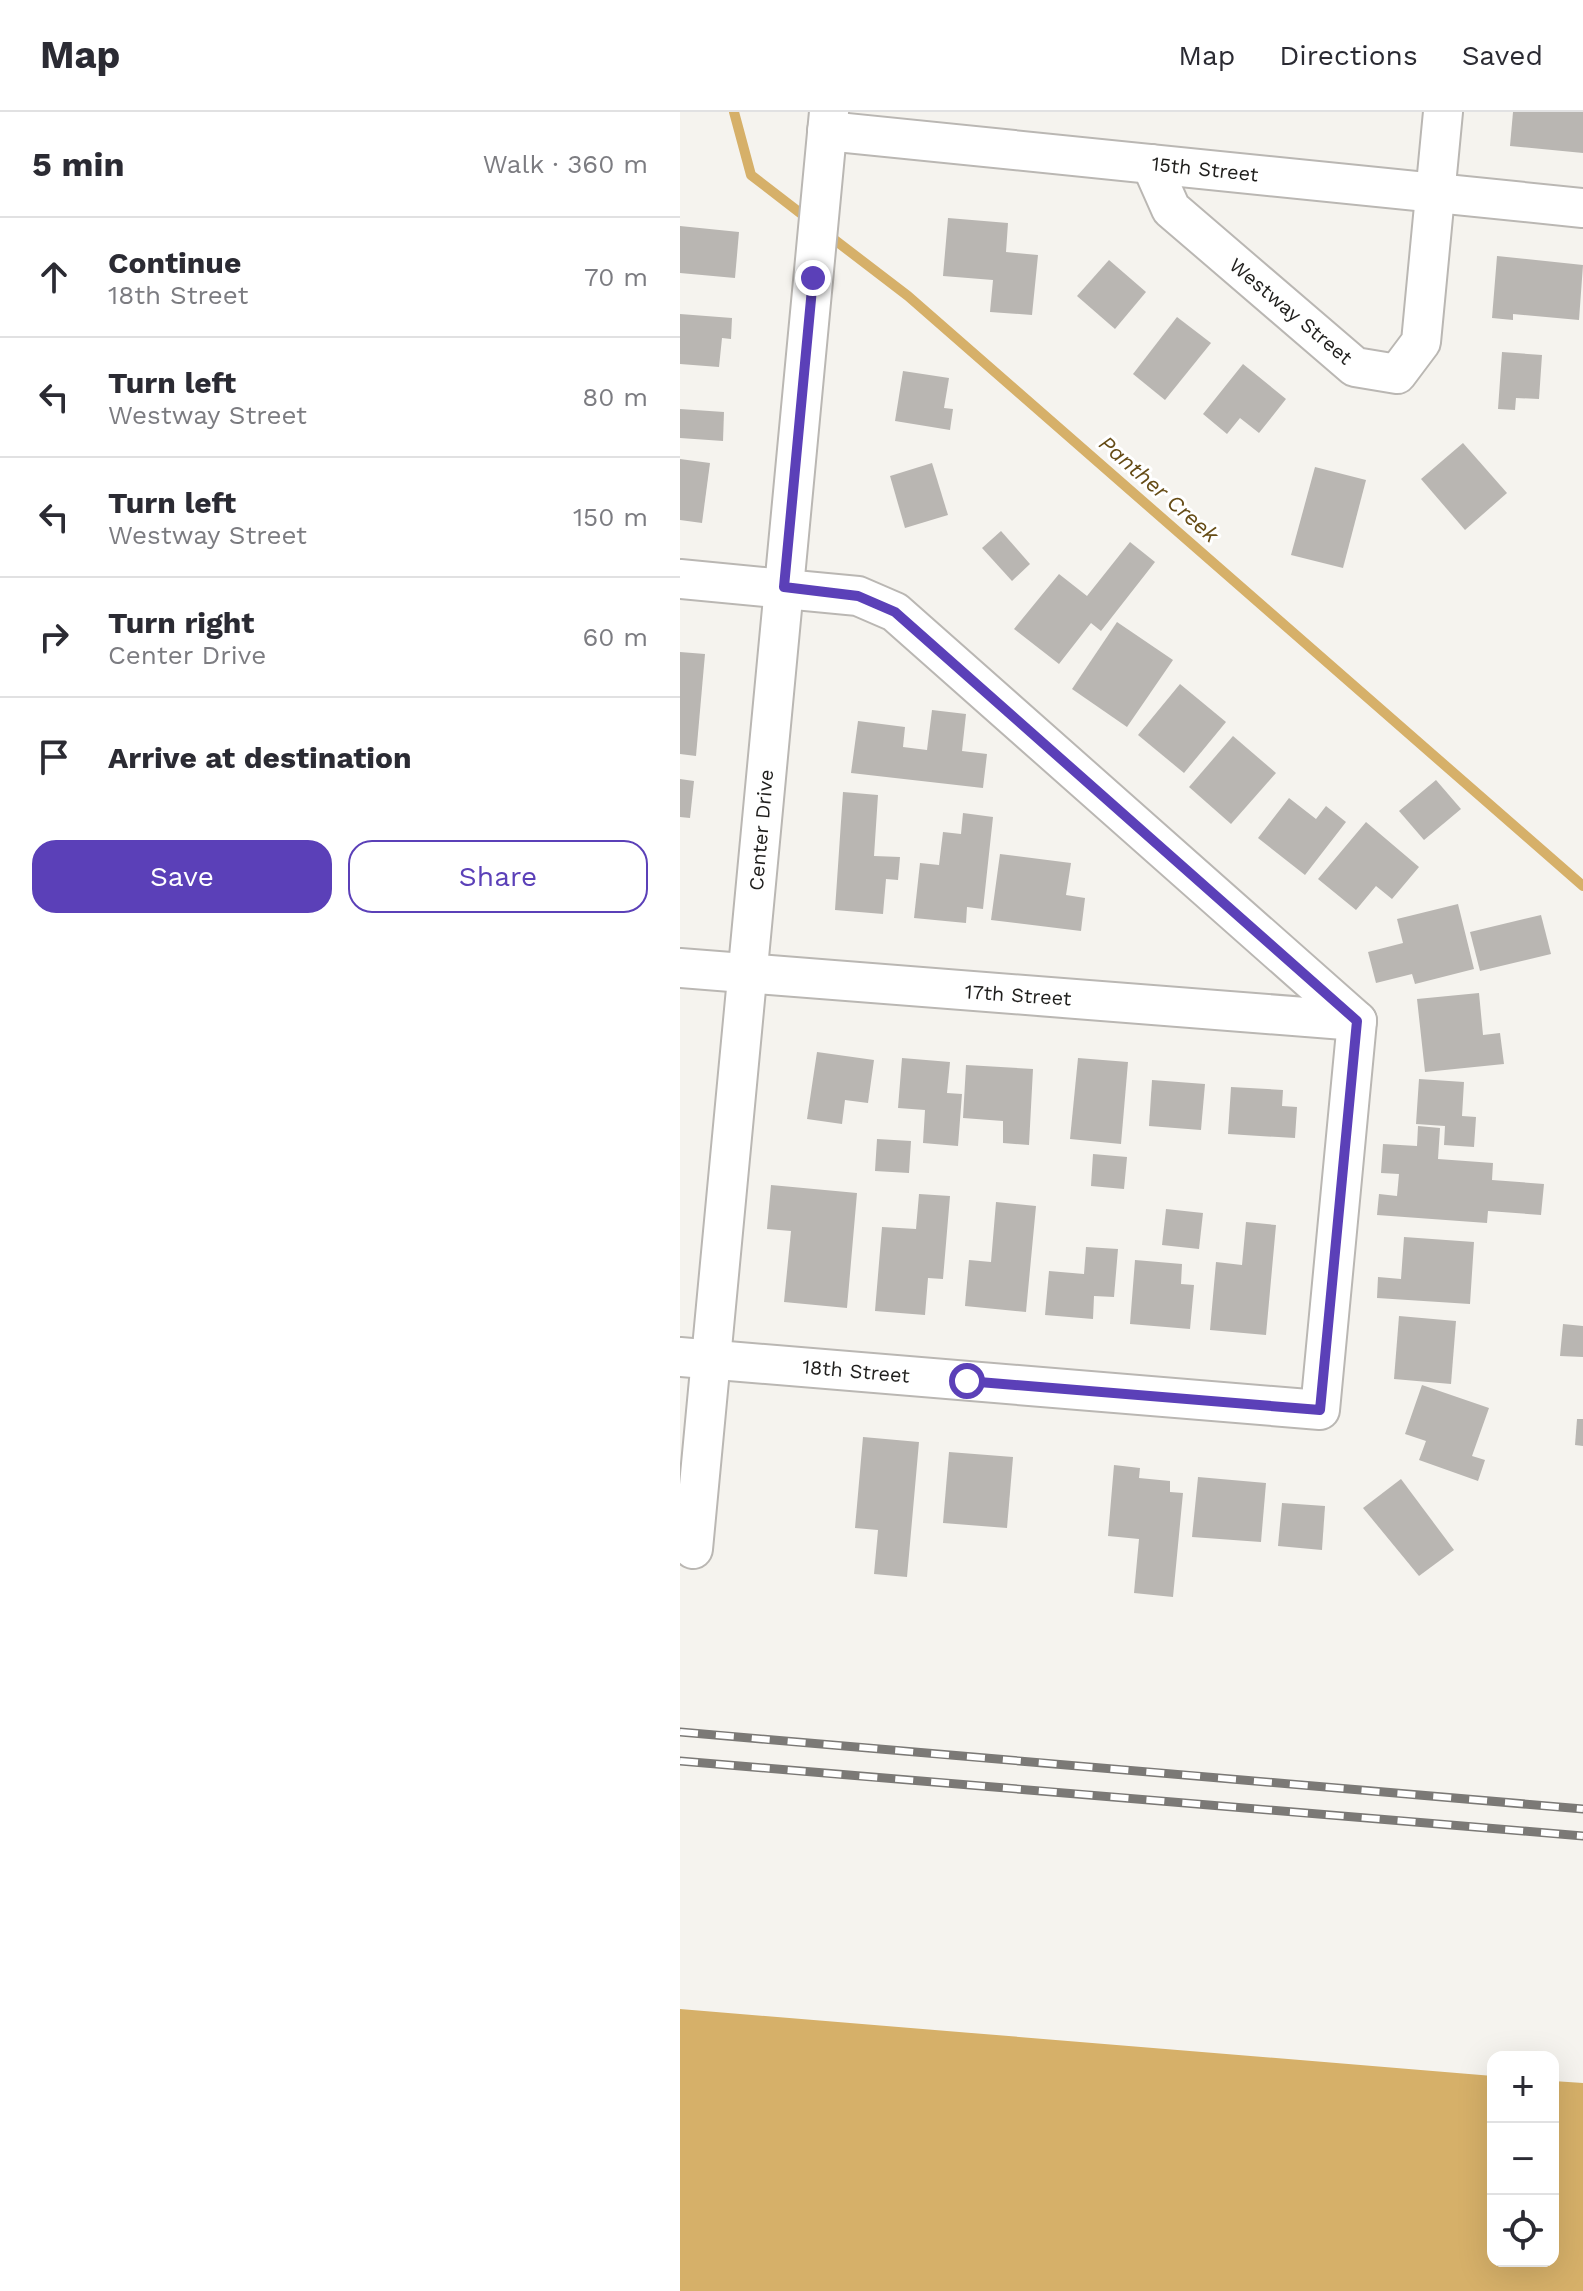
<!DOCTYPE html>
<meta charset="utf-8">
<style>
body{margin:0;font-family:"Work Sans",sans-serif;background:#f2f2f3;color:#2b2b33}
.controls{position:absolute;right:24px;bottom:24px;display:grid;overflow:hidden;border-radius:16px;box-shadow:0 8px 32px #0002}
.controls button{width:72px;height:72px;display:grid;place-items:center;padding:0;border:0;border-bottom:2px solid #e1e1e2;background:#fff;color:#2b2b33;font:40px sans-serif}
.stop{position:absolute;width:24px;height:24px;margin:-18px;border:6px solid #5b40b8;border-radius:50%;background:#fff}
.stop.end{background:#5b40b8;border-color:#fff;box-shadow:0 2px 8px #0008}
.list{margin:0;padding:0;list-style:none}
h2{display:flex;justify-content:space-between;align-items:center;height:104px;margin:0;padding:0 32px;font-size:34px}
h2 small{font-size:26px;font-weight:400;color:#7c7c81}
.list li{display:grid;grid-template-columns:52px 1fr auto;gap:24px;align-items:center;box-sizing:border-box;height:120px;padding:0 32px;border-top:2px solid #e1e1e2}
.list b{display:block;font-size:30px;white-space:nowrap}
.list p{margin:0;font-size:26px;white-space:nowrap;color:#7c7c81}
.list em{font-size:26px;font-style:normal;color:#7c7c81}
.actions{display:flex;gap:16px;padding:24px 32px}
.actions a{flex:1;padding:18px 0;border:2px solid #5b40b8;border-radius:24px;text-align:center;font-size:28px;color:#5b40b8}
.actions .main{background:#5b40b8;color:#fff}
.icon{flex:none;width:44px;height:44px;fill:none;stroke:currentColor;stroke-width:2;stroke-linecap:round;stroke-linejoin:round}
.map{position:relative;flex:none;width:903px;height:2179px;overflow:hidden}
header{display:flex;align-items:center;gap:48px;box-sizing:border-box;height:112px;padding:0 40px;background:#fff;border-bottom:2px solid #e1e1e2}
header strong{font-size:38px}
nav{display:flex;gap:44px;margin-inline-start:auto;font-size:28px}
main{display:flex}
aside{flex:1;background:#fff}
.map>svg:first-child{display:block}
</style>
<header>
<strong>Map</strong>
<nav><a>Map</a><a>Directions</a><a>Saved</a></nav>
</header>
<main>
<aside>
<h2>5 min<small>Walk · 360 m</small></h2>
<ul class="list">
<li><svg class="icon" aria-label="ahead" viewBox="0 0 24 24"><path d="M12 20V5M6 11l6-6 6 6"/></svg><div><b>Continue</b><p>18th Street</p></div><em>70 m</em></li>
<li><svg class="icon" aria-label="left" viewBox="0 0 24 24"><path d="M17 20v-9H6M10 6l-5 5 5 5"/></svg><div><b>Turn left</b><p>Westway Street</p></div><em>80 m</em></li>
<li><svg class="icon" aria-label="left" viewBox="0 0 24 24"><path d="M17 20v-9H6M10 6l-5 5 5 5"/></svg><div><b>Turn left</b><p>Westway Street</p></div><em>150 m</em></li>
<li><svg class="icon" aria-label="right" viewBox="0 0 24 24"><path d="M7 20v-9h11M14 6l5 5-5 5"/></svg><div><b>Turn right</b><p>Center Drive</p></div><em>60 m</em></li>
<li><svg class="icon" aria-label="arrive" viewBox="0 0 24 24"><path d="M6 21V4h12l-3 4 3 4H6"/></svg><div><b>Arrive at destination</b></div></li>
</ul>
<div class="actions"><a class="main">Save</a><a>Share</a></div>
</aside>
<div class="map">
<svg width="903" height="2179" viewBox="0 0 903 2179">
<rect width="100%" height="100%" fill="#f5f3ee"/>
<path fill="#d6b069" d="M0,1897L813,1964V2149H873V1969L903,1971V2179H0Z"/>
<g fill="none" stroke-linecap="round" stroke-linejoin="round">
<g stroke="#d6b069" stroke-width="10">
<path d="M54,0L71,63L128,107"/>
<path d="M147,122L228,184L903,774"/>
</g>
</g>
<g fill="#b9b6b2">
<path d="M833,0H903V41L830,34Z"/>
<path d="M268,106L328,111L326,140L358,143L352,203L310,200L313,168L263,164Z"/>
<path d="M0,114L59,120L55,166L0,161Z"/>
<path d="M817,144L903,153L899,208L833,202V208L812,206Z"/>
<path d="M429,148L466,180L435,217L397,184Z"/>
<path d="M0,202L52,206L51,227L42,226L39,255L0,252Z"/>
<path d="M497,205L531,231L485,288L453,262Z"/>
<path d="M822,240L862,243L859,287L836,286L835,298L818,297Z"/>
<path d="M563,252L606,287L579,321L560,306L547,322L523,302Z"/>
<path d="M223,259L269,266L264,296L273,297L270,318L215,309Z"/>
<path d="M0,297L44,300L43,329L0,326Z"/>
<path d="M783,331L827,381L785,418L741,367Z"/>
<path d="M0,347L30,351L22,411L0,408Z"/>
<path d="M252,351L268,403L225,416L210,364Z"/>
<path d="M635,355L686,368L663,456L611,443Z"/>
<path d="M321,419L350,452L332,469L302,436Z"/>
<path d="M450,430L475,450L421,519L411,511L379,552L334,517L379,462L407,484Z"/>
<path d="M437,510L493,548L447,615L392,577Z"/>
<path d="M0,540L25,542L16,644L0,642Z"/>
<path d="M500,572L546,610L504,661L458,623Z"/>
<path d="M252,598L286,602L282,639L307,642L303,676L171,661L178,609L225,615L223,635L247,638Z"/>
<path d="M553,624L596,661L551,712L509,675Z"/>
<path d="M0,667L14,669L10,706L0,705Z"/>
<path d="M756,668L781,697L744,728L719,699Z"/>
<path d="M163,680L198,683L194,744L220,745L218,768L206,767L203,802L155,798Z"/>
<path d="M609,686L636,707L646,694L666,710L625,763L578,726Z"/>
<path d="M283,701L313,705L303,797L287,795L286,811L234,806L240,751L259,753L263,720L281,722Z"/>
<path d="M686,710L739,755L712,787L696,774L676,798L638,767Z"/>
<path d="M320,742L391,751L386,783L405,786L401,819L311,808Z"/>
<path d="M778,792L794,857L735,872L732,862L696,871L688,840L723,831L717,807Z"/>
<path d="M861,803L871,842L800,859L790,820Z"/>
<path d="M799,881L803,923L820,921L824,952L745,960L737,887Z"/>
<path d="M137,940L194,948L188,991L165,988L162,1012L127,1007Z"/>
<path d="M222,946L270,950L267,981L282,982L278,1034L243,1031L245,998L218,996Z"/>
<path d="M398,946L448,950L441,1032L390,1027Z"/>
<path d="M286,953L353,957L349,1033L323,1031V1009L283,1006Z"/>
<path d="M739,967L784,970L782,1004L796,1005L794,1035L764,1033L765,1014L736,1012Z"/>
<path d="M472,968L525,972L521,1018L469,1014Z"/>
<path d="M551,975L603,978L602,994L617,995L615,1026L548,1022Z"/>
<path d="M738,1014L760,1016L758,1047L813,1051L812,1068L864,1072L861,1103L808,1099L807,1111L697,1103L699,1082L717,1084L719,1062L701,1061L703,1032L737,1034Z"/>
<path d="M197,1027L231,1029L229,1061L195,1059Z"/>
<path d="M413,1042L447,1045L444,1077L411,1074Z"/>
<path d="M91,1073L177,1081L167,1196L104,1190L111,1119L87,1117Z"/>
<path d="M239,1082L270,1084L263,1167L248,1166L245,1203L195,1199L202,1115L236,1117Z"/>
<path d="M316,1090L356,1094L346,1200L285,1194L289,1148L311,1150Z"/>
<path d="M486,1097L523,1101L519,1137L482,1133Z"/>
<path d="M566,1110L596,1113L586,1223L530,1218L536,1150L562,1153Z"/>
<path d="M724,1125L794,1130L790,1192L697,1186L698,1165L721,1167Z"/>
<path d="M406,1135L438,1137L434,1185L414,1184L413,1207L365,1203L369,1159L404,1162Z"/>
<path d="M455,1148L502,1152L501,1172L514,1173L510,1217L450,1212Z"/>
<path d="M719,1204L776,1209L771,1272L714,1267Z"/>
<path d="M883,1212L903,1214V1245L880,1244Z"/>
<path d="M742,1273L809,1296L792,1344L805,1348L798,1369L739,1348L746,1329L725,1322Z"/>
<path d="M897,1307H903V1334L895,1333Z"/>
<path d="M183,1325L239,1330L227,1465L194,1462L198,1418L175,1416Z"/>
<path d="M269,1340L333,1345L327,1416L263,1411Z"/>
<path d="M434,1353L460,1356L459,1366L490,1369V1380L503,1381L493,1485L454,1481L459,1427L428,1424Z"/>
<path d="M518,1365L586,1371L581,1430L512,1425Z"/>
<path d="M721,1367L774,1438L739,1464L683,1396Z"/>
<path d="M602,1391L645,1394L642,1438L598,1434Z"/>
</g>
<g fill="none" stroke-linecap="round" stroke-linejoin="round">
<g stroke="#bab7b3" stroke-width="42">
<g id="street">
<path d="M147,19L903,96"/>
<path d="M471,52L491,97L675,255L717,262L741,230L763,0"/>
<path d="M0,467L178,484L215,500L677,909L640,1298L0,1245"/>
<path d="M0,856L677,909"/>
<path d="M13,1437L149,0"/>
</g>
</g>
<use href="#street" stroke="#fff" stroke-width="38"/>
<g stroke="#7b7976" stroke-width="9">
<g id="rail">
<path d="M0,1620L903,1697"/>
<path d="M0,1649L903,1724"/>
</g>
</g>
<use href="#rail" stroke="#fff" stroke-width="6" stroke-dasharray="18" stroke-linecap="butt"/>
</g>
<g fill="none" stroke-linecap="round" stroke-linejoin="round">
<path stroke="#5b40b8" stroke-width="10" d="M133,166L104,475L178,484L215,500L677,909L640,1298L287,1269"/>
</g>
<g text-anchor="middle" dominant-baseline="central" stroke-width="6" stroke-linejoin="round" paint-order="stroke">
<g font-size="20" fill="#1f1e1c" stroke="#fff">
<text transform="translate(525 57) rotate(6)">15th Street</text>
<text transform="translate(611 199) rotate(40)">Westway Street</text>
<text transform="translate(81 718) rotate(-85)">Center Drive</text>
<text transform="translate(338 883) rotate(4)">17th Street</text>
<text transform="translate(176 1259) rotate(5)">18th Street</text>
</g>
<g font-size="22" font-style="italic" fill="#654b15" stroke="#fff">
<text transform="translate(479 377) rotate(41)">Panther Creek</text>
</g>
</g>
</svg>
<div class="controls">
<button>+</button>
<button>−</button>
<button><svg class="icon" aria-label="locate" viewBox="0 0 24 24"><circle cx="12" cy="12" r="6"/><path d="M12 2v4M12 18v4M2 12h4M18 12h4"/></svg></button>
</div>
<div class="stop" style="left:287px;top:1269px"></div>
<div class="stop end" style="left:133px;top:166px"></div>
</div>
</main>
